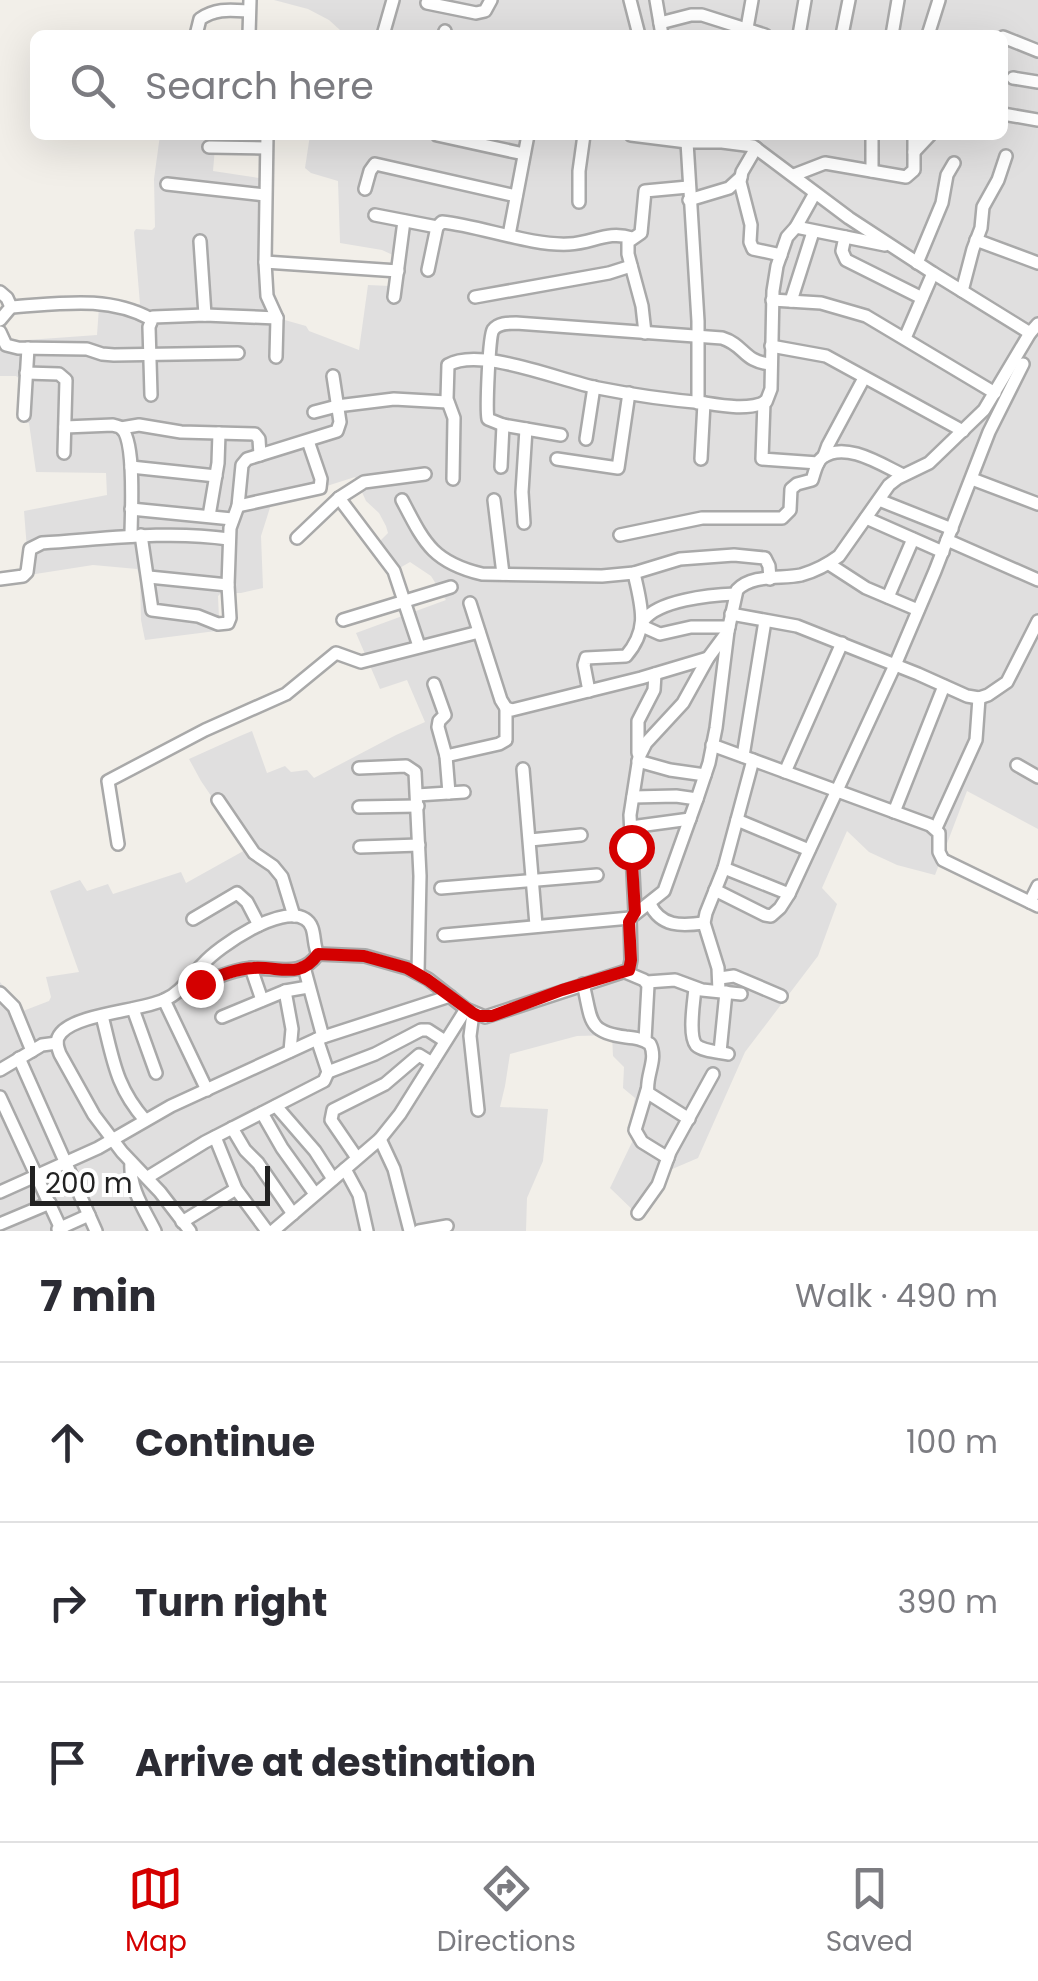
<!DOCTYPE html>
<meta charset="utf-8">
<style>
body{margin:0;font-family:Poppins,sans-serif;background:#f7f7f7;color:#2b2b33}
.scale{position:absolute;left:30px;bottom:25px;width:240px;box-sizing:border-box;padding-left:10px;border:5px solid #222;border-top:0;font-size:28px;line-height:35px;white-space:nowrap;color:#222;-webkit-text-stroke:8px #fff;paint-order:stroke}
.stop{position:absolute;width:30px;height:30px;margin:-22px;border:8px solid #d40000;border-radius:50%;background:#fff}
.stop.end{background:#d40000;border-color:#fff;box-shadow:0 2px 10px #0008}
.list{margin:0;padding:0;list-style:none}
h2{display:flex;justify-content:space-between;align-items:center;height:130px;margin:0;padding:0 40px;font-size:42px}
h2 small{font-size:32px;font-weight:400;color:#7c7c81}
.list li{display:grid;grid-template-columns:65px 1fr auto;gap:30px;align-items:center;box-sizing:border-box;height:160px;padding:0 40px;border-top:2px solid #e1e1e2}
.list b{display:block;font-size:38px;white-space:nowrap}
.list em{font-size:32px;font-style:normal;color:#7c7c81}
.icon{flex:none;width:55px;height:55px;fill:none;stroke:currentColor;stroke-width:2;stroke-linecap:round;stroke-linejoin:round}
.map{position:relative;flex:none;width:1038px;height:1231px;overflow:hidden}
.search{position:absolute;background:#fff;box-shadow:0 10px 40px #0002;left:30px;right:30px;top:30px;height:110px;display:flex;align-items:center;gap:25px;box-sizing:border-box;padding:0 35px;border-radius:15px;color:#7c7c81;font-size:38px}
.sheet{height:610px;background:#fff}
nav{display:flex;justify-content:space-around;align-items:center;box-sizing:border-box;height:140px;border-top:2px solid #e1e1e2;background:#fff;font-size:28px;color:#7c7c81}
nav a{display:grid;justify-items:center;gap:5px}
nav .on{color:#d40000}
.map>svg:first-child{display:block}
</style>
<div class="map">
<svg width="1038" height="1231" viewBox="0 0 1038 1231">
<rect width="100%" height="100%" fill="#f2efe9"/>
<path fill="#e0dfdf" d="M274,0H1038V829L967,791L935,875L897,865L869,852L847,831L822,888L837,904L818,956L745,1052L698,1158L670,1170L638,1215L610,1188L634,1138L629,1128L635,1098L623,1088L624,1067L613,1056L612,1035L577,1036L510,1054L505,1086L500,1107L548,1109L543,1161L527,1198L526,1231H0V982L23,1011L49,1001L51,997L46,977L79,972L50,891L80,880L87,891L108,884L113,894L181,872L186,883L247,849L201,781L189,759L240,736L252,731L267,773L285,766L291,772L307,770L314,778L396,735L425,722L407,680L380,689L356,633L446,600L431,576L410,562L398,569L378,543L388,533L386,526L379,513L366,501L355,477L308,492L274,495L261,536L263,588L241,593H221L218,596L219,618L216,631L145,640L141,620L140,575L137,569L93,565L29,575L24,511L107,495L106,473L36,472L29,423L21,422L20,379L16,376H0V342L97,335L99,307L140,304L134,232L136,229L152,230L155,227L154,179L160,135H216L213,171L259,178L267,315L306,326L309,331L359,350L368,285L390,286L395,256L382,250L340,243L338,181L311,173L305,168L310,135H1003V35H340V30L329,20L308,9Z"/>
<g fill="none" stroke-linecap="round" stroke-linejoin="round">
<g stroke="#a9a9a9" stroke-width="16">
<g id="minor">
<path d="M630,0L639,35"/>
<path d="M656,0L662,35"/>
<path d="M427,3L476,13L485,11L491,0"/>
<path d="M660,23L691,15H702L765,35"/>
<path d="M747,28L752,0"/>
<path d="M196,35L200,19C216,8 230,10 248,11"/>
<path d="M249,35L250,0"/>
<path d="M383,35L393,0"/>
<path d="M444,35L445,31"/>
<path d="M799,35L805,0"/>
<path d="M842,35L849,0"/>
<path d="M892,35L898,0"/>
<path d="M928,35L939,0"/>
<path d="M1003,37L1038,51"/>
<path d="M1013,78L1038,82"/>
<path d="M1003,114L1038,120"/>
<path d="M267,135L265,262L267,296L277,318L276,357"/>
<path d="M437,135L524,154"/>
<path d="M631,135L687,142H722L753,146L849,218L933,273L1030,333"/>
<path d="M687,142L698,321V403"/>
<path d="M209,147L266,148"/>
<path d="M756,148L742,172L740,182L751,225L750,242L753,249L781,255"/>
<path d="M914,152L930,135"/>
<path d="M872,171V135"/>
<path d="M794,175L825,163L906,177L914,170V135"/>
<path d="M167,184L265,195"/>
<path d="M365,189L370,171L375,164L516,196"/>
<path d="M689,200L729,188L741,177"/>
<path d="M579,202V171L584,135"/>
<path d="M375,215L437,227"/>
<path d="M796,227L885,245"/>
<path d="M509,235L528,135"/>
<path d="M845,237L842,251L846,260L922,298"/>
<path d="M976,240L1038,263"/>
<path d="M200,241L205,315"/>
<path d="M265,262L398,271"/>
<path d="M917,263L942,203L947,175L954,163"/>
<path d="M428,270L437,227L442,222C481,226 531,246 569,244C593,243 608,230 632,238"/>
<path d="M962,291L973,249L981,228L983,207L998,180L1006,156"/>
<path d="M0,292L7,298L11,307L0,320"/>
<path d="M394,297L404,221"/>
<path d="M475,297L609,273L631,266"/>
<path d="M772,300L821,303L866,316L995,393"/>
<path d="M791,301L813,232"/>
<path d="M11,307C59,304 107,295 151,319"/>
<path d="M0,332L6,345L18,348L87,349L102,354L114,355L238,353"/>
<path d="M645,333L642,306L628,254V242L641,233L645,191L688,187"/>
<path d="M905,338L933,273"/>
<path d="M771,346L826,356L963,431"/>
<path d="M26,373L59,374L66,380L64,453"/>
<path d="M151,395L149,327L153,317L205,315L277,318"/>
<path d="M764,402L762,459L818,463"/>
<path d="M314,412L337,406L394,399L447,402"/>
<path d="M24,415L28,348"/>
<path d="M65,427L113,425C115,426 119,426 121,428C136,440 131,515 131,536"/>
<path d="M121,428L139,425L181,432L255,434L259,439L260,455"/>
<path d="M561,435L503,425L488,419C486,409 489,336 493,330C498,323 508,323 516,323L722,338C745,345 743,362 771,364"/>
<path d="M586,439L594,387"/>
<path d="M824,456L828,445L864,378"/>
<path d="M557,459L618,468L629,393"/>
<path d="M701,459L704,403"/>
<path d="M131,467L216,476"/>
<path d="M501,467L503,425"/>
<path d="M453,479L454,418L447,399L448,365C480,346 561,381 598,388C633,395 669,400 705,403C724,406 748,410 766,402L771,389L773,291L777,266L787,237L796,227L815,193"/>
<path d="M972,479L1038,504"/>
<path d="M339,498L394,571L419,646"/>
<path d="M402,500C424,542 432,562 482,574L602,576L634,573L680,559L734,555L765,558L769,566L770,579"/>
<path d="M494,500L503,574"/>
<path d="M879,500L952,529"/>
<path d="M238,506L320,488L321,479L308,441"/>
<path d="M131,509L232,519"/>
<path d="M209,516L218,463L219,433"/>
<path d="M866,518L943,552"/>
<path d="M524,523L522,492L526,429"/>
<path d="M141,535L152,610L198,616L218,624L228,623L230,618L228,585L230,528L238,506L242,465L247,459L337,431L340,422L333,376"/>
<path d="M620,535L702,518H782L790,510L791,489L797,484L812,480C815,472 816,462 823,457C846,441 882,465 903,475"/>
<path d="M297,538L339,498L364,482L425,474"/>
<path d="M947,540L1038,580"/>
<path d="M829,564L866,588L918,610"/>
<path d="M149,577L228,585"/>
<path d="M0,579L23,576L27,572L30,549L42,543C105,539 167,530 229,539"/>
<path d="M888,597L913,539"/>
<path d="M470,603L501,700L506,708L512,710L641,678L708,658"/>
<path d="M731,614L797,626L918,674L967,696L979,698L988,695L1007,682L1038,621"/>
<path d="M343,620L451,587"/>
<path d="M643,621C658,600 710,595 735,594"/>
<path d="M642,626L660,634L691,627H729"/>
<path d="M434,684L445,715L439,721L438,727L446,756L449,793"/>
<path d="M589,691L584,665L586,658L626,656C650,628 641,606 634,573"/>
<path d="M712,745L930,825L939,833V852L943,860L1038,906"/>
<path d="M638,753V721L654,690L655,674"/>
<path d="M446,756L499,744L506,740V708"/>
<path d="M743,756L765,621"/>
<path d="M638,761L670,770L705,775"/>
<path d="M1017,765L1038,777"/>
<path d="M359,768L406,766L415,772L420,876L418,973"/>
<path d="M523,769L536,925"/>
<path d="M785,772L842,643"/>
<path d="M417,795L464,792"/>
<path d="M633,797L676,796L697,799"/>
<path d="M218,800L254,853L273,866L282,877L294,916"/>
<path d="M359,807L418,806"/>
<path d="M894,812L944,686"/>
<path d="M737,820L809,850"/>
<path d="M631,827L690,819"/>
<path d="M936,828L976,740L979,698"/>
<path d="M530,840L581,835"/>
<path d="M118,844L108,781L205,730L286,694L336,653L361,662L479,632"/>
<path d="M360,847L419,845"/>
<path d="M724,868L789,894"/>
<path d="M441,888L597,875"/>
<path d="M715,890L765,915L771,916L780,908L789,894L895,665L935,571L989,432L1023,364"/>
<path d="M1030,902L1038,886"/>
<path d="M650,904C661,927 681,926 704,923"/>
<path d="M635,912L630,815L639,757L646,743L683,703L708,658L728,631"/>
<path d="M193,919L237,893L247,902L259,925"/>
<path d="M444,935L630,918"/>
<path d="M304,967L323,1037"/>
<path d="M251,968L262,1000"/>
<path d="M625,972L644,980L648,985L645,1040"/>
<path d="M720,978L734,976L781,996"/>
<path d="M647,982L675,980L702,990L741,994"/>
<path d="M583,984C592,1019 586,1032 626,1037C636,1038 642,1039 650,1044C658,1060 645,1076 648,1093L689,1119"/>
<path d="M695,988C694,1001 688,1035 696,1045C702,1051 719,1052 728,1054"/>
<path d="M183,991C203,983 223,973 244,969C271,964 300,981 318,954"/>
<path d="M285,991L292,1029L290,1051"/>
<path d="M719,991L718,968L704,923L706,913L724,868L753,760"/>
<path d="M0,993L14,1007L32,1051"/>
<path d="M164,1000L207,1090"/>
<path d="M133,1009L156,1073"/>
<path d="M473,1013L470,1036L478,1110"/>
<path d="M102,1016C113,1058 115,1086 145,1120"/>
<path d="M222,1017L285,991L308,987"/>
<path d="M720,1052L726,992"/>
<path d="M19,1058L96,1231"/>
<path d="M0,1070L42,1045L57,1043"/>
<path d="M328,1072L375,1054L421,1030H428L445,1041"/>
<path d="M647,1090L635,1130L642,1142L668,1158"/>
<path d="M0,1097L62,1231"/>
<path d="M276,1106L315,1151L333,1179"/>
<path d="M262,1113L282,1148L315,1194"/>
<path d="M232,1128L245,1150L258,1163L293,1214"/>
<path d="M215,1137L236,1189L267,1231"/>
<path d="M380,1139L394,1169L410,1231"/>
<path d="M357,1158L331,1120L333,1110L385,1084L419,1055L432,1063"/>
<path d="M131,1162C129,1188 144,1209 155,1231"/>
<path d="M345,1169L359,1195L367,1231"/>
<path d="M148,1177L205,1142L324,1081L328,1072L317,1039"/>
<path d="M0,1192L98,1148L171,1106L317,1039L450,996"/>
<path d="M638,1213L658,1185L670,1152L713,1074"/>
<path d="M182,1222L236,1189"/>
<path d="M0,1224L50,1203"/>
<path d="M58,1229L89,1215"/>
<path d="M190,1231L160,1192L122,1152L94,1115L60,1054C57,1046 55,1040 61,1033C77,1014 139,1011 164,1000C181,993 190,977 203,964C219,946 281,904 305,919C317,926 312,944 318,954L365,956L407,968L428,979L466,1009L485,1017L629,970L631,960L630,918L664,891L697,799L709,763L716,728L728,631L737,590C752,574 781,579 801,575C815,571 827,565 839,556L889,485L898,478L929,463L984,410L1030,333L1038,324"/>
<path d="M273,1231L380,1139L400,1114L466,1009"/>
<path d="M419,1231L447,1226"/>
</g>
</g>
<use href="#minor" stroke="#fff" stroke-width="11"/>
</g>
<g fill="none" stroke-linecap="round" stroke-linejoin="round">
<path stroke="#d40000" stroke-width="12" d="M200,984C217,977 234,969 253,968C279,966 300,980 318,954L364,956L407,968L428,980L473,1013L479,1016H492L562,990L629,970L631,960L629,922L635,912L631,847"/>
</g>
</svg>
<div class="scale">200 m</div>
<div class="stop" style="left:631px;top:847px"></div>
<div class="stop end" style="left:200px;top:984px"></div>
<div class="search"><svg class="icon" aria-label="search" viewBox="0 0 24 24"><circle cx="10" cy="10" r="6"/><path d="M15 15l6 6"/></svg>Search here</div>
</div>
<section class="sheet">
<h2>7 min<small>Walk · 490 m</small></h2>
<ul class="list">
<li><svg class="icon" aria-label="ahead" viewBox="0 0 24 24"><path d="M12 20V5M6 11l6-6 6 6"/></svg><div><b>Continue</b></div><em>100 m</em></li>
<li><svg class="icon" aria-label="right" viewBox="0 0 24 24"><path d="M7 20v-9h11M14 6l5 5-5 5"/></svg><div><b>Turn right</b></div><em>390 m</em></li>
<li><svg class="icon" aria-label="arrive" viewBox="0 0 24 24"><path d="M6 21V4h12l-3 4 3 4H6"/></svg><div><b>Arrive at destination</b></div></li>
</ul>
</section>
<nav>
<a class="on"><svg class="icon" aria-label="map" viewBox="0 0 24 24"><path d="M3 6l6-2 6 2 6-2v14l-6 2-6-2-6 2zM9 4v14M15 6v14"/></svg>Map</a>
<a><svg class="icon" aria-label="directions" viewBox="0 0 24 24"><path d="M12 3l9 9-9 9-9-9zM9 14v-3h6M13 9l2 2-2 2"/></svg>Directions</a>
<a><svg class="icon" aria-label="saved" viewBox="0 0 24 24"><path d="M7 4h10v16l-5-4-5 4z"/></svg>Saved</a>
</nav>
